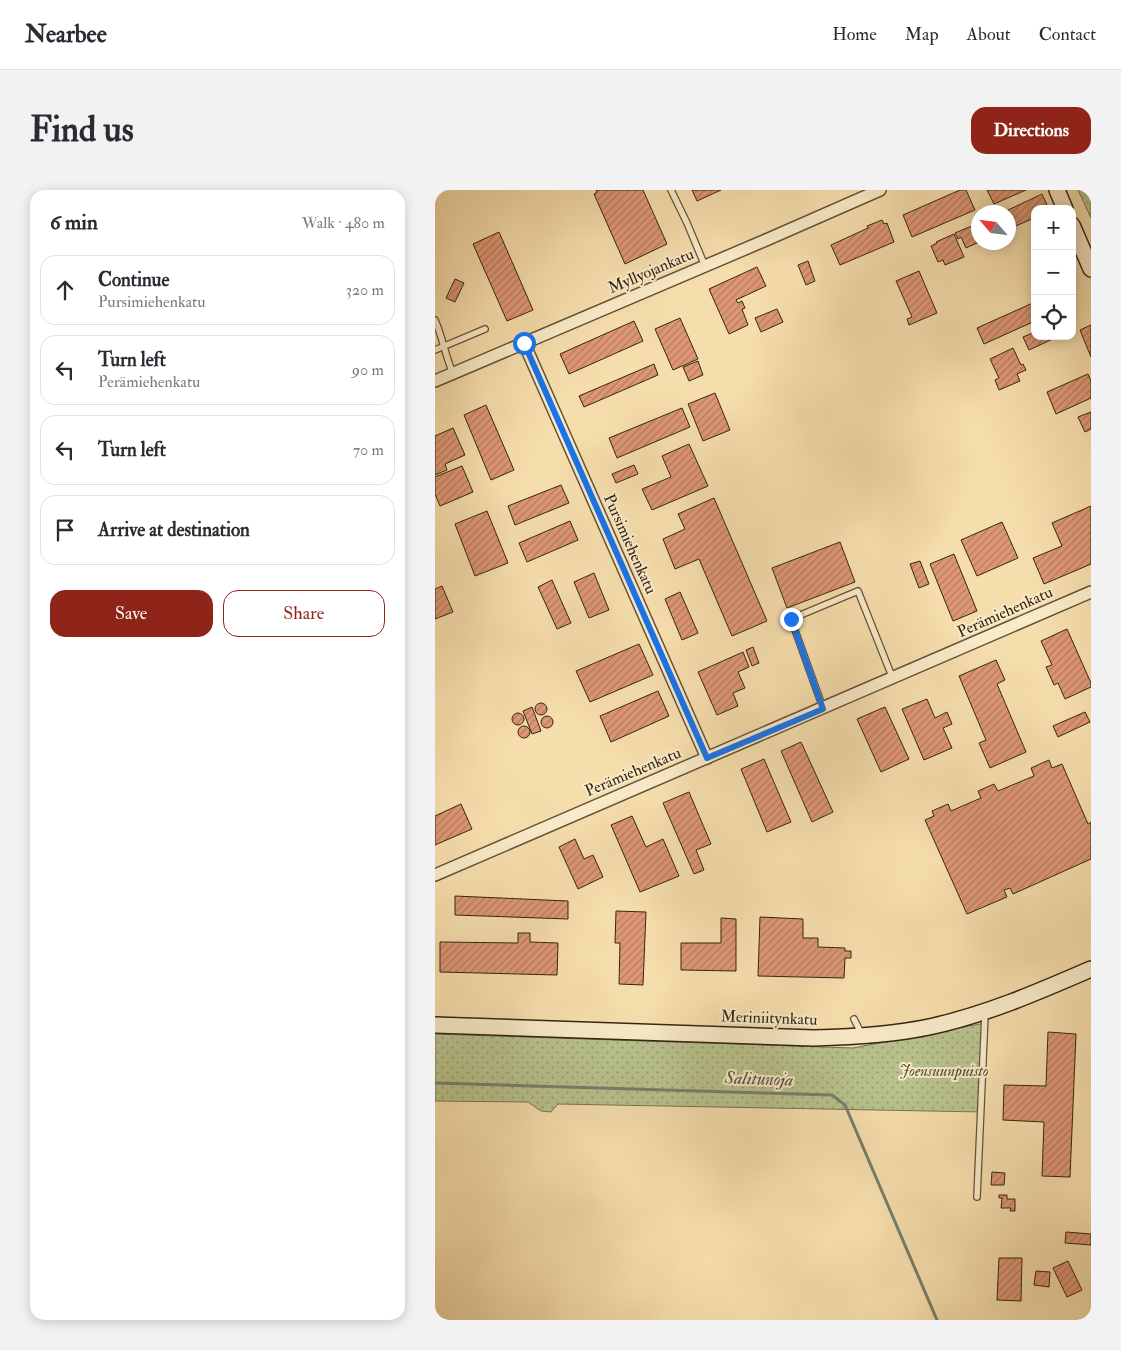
<!DOCTYPE html>
<meta charset="utf-8">
<style>
body{margin:0;font-family:"IM FELL Double Pica",serif;background:#f2f2f3;color:#2b2b33}
.controls{position:absolute;right:15px;top:15px;display:grid;overflow:hidden;border-radius:10px;box-shadow:0 2px 12px #0003}
.controls button{width:45px;height:45px;display:grid;place-items:center;padding:0;border:0;border-bottom:1px solid #e1e1e2;background:#fff;color:#2b2b33;font:25px sans-serif}
.compass{position:absolute;left:536px;top:15px;width:45px;height:45px;border-radius:50%;background:#fff;box-shadow:0 2px 12px #0003;rotate:298deg}
.stop{position:absolute;width:15px;height:15px;margin:-11px;border:4px solid #1a73e8;border-radius:50%;background:#fff}
.stop.end{background:#1a73e8;border-color:#fff;box-shadow:0 1px 5px #0008}
.list{margin:0;padding:0;list-style:none}
h2{display:flex;justify-content:space-between;align-items:center;height:65px;margin:0;padding:0 20px;font-size:21px}
h2 small{font-size:16px;font-weight:400;color:#7c7c81}
.list li{display:grid;grid-template-columns:32px 1fr auto;gap:15px;align-items:center;box-sizing:border-box;height:70px;margin:0 10px 10px;padding:0 10px;border:1px solid #e1e1e2;border-radius:15px}
.list b{display:block;font-size:19px;white-space:nowrap}
.list p{margin:0;font-size:16px;white-space:nowrap;color:#7c7c81}
.list em{font-size:16px;font-style:normal;color:#7c7c81}
.actions{display:flex;gap:10px;padding:15px 20px}
.actions a{flex:1;padding:11px 0;border:1px solid #8f2418;border-radius:15px;text-align:center;font-size:18px;color:#8f2418}
.actions .main{background:#8f2418;color:#fff}
.icon{flex:none;width:28px;height:28px;fill:none;stroke:currentColor;stroke-width:2;stroke-linecap:round;stroke-linejoin:round}
.map{position:relative;flex:none;width:656px;height:1130px;overflow:hidden;border-radius:15px}
header{display:flex;align-items:center;gap:30px;box-sizing:border-box;height:70px;padding:0 25px;background:#fff;border-bottom:1px solid #e1e1e2}
header strong{font-size:24px}
nav{display:flex;gap:28px;margin-inline-start:auto;font-size:18px}
.intro{display:flex;align-items:center;justify-content:space-between;box-sizing:border-box;height:120px;padding:0 30px}
h1{margin:0;font-size:35px}
.button{padding:12px 22px;border-radius:15px;background:#8f2418;color:#fff;font-size:18px;font-weight:700}
main{display:flex;gap:30px;padding:0 30px}
aside{flex:1;background:#fff;border-radius:15px;box-shadow:0 2px 12px #0003}
.map>svg:first-child{display:block}
</style>
<header>
<strong>Nearbee</strong>
<nav><a>Home</a><a>Map</a><a>About</a><a>Contact</a></nav>
</header>
<div class="intro"><h1>Find us</h1><a class="button">Directions</a></div>
<main>
<aside>
<h2>6 min<small>Walk · 480 m</small></h2>
<ul class="list">
<li><svg class="icon" aria-label="ahead" viewBox="0 0 24 24"><path d="M12 20V5M6 11l6-6 6 6"/></svg><div><b>Continue</b><p>Pursimiehenkatu</p></div><em>320 m</em></li>
<li><svg class="icon" aria-label="left" viewBox="0 0 24 24"><path d="M17 20v-9H6M10 6l-5 5 5 5"/></svg><div><b>Turn left</b><p>Perämiehenkatu</p></div><em>90 m</em></li>
<li><svg class="icon" aria-label="left" viewBox="0 0 24 24"><path d="M17 20v-9H6M10 6l-5 5 5 5"/></svg><div><b>Turn left</b></div><em>70 m</em></li>
<li><svg class="icon" aria-label="arrive" viewBox="0 0 24 24"><path d="M6 21V4h12l-3 4 3 4H6"/></svg><div><b>Arrive at destination</b></div></li>
</ul>
<div class="actions"><a class="main">Save</a><a>Share</a></div>
</aside>
<div class="map">
<svg width="656" height="1130" viewBox="0 0 656 1130">
<defs>
<pattern id="park-dots" width="8" height="8" patternUnits="userSpaceOnUse" patternTransform="scale(1.25)"><rect width="8" height="8" fill="#b8c28d"/><path d="M2 2h.1M6 6h.1" fill="none" stroke="#969d72" stroke-width="1.8" stroke-linecap="round"/></pattern>
<pattern id="building-hatch" width="6" height="6" patternUnits="userSpaceOnUse" patternTransform="scale(1.25)"><rect width="6" height="6" fill="#de9775"/><path d="M-1 1l2-2M0 6l6-6M5 7l2-2" fill="none" stroke="#b57b5f"/></pattern>
</defs>
<rect width="100%" height="100%" fill="#f6deac"/>
<filter id="stains"><feTurbulence type="fractalNoise" baseFrequency=".004" numOctaves="4"/><feColorMatrix values="0 0 0 0 .2 0 0 0 0 .09 0 0 0 0 .02 0 0 0 .5 -.17"/></filter>
<radialGradient id="worn" r=".72"><stop offset=".6" stop-color="#630" stop-opacity="0"/><stop offset="1" stop-color="#630" stop-opacity=".3"/></radialGradient>
<g fill="url(#park-dots)" stroke="#76744f">
<path d="M643,0H656V28Z"/>
<path d="M550,833L548,922L123,914L116,922L106,921L93,912L0,911V844L418,858Z"/>
</g>
<g fill="none" stroke-linecap="round" stroke-linejoin="round">
<path stroke="#73806d" stroke-width="3" d="M0,893L397,905L410,915L502,1130"/>
</g>
<g fill="url(#building-hatch)" stroke="#342511">
<path d="M161,0H208L232,54L190,74L159,4L162,2Z"/>
<path d="M257,0H286L262,11Z"/>
<path d="M525,0H531L540,20L477,47L468,25Z"/>
<path d="M552,0H591L559,14Z"/>
<path d="M607,4L614,19H600V30L599,28L574,39V22H569Z"/>
<path d="M447,30L449,34L452,33L459,52L405,75L396,55L433,38L432,36Z"/>
<path d="M544,33V52L531,58L526,47L523,49L520,43Z"/>
<path d="M64,42L98,120L72,131L38,54Z"/>
<path d="M519,44L529,67L510,75L508,70L503,72L496,56L502,53L501,52Z"/>
<path d="M373,71L380,91L371,95L363,75Z"/>
<path d="M322,77L331,96L301,110L303,113L307,111L310,118L307,119L313,135L294,144L274,99Z"/>
<path d="M484,81L502,123L474,135L472,129L477,127L461,91Z"/>
<path d="M20,89L29,93L20,112L11,108Z"/>
<path d="M600,112V131L549,154L542,138Z"/>
<path d="M342,119L348,132L326,142L320,128Z"/>
<path d="M245,128L263,169L238,180L220,139Z"/>
<path d="M199,131L208,151L134,184L125,164Z"/>
<path d="M656,135V167L645,140Z"/>
<path d="M600,142V146H624L594,160L588,147Z"/>
<path d="M578,158L586,175L588,174L591,180L582,184L585,191L564,200L560,190L564,188L555,169Z"/>
<path d="M263,171L268,185L254,191L248,177Z"/>
<path d="M219,174L223,185L149,217L144,206Z"/>
<path d="M653,184L656,191V208L621,224L612,202Z"/>
<path d="M280,203L295,240L268,251L253,214Z"/>
<path d="M51,215L79,280L56,290L29,225Z"/>
<path d="M247,218L255,237L182,268L174,248Z"/>
<path d="M656,222V239L650,242L643,227Z"/>
<path d="M18,238L30,265L10,274L12,280L0,285V246Z"/>
<path d="M254,254L273,296L217,320L207,299L236,287L227,266Z"/>
<path d="M199,275L203,284L181,293L177,284Z"/>
<path d="M27,276L38,302L5,316L0,304V287Z"/>
<path d="M126,295L134,313L80,335L73,316Z"/>
<path d="M279,308L332,431L297,446L264,369L240,379L228,349L250,339L243,324Z"/>
<path d="M656,316V374L609,394L598,368L627,356L617,333Z"/>
<path d="M52,321L73,373L40,386L20,334Z"/>
<path d="M135,331L143,350L92,372L84,353Z"/>
<path d="M567,332L583,368L542,386L526,350Z"/>
<path d="M405,352L420,392L352,418L337,378Z"/>
<path d="M519,364L542,421L518,431L495,374Z"/>
<path d="M485,371L494,394L484,398L475,374Z"/>
<path d="M159,383L174,420L154,428L139,392Z"/>
<path d="M117,390L136,433L122,439L103,397Z"/>
<path d="M7,396L18,422L0,429V399Z"/>
<path d="M245,402L263,443L247,450L230,409Z"/>
<path d="M632,439L656,493V497L630,509L623,493L619,495L611,477L617,475L606,451Z"/>
<path d="M204,454L218,485L155,512L141,481Z"/>
<path d="M318,457L324,473L317,476L311,460Z"/>
<path d="M308,462L314,477L303,482L310,498L298,503L303,516L282,525L263,482Z"/>
<path d="M561,470L570,490L562,494L591,562L555,578L544,553L551,550L524,486Z"/>
<path d="M223,501L234,526L176,552L165,526Z"/>
<path d="M492,509L500,528L512,522L517,534L508,538L517,558L489,570L467,519Z"/>
<circle cx="106" cy="519" r="6"/>
<path d="M97,517L106,541L97,544L88,521Z"/>
<path d="M450,517L474,569L446,582L422,529Z"/>
<path d="M650,522L655,532L623,547L618,536Z"/>
<circle cx="83" cy="529" r="6"/>
<circle cx="112" cy="532" r="6"/>
<circle cx="89" cy="542" r="6"/>
<path d="M366,552L398,622L377,632L346,561Z"/>
<path d="M329,569L356,632L332,642L306,579Z"/>
<path d="M614,570L617,578L627,574L653,634L656,632V669L578,704L575,698L569,700L572,707L532,724L490,630L499,626L497,621L513,614L516,621L546,608L543,601L559,594L563,601L599,586L596,578Z"/>
<path d="M254,602L276,654L261,660L269,680L259,684L228,613Z"/>
<path d="M26,614L37,639L0,655V626Z"/>
<path d="M197,626L211,657L228,649L244,686L205,702L176,635Z"/>
<path d="M140,649L149,669L158,665L168,687L143,699L124,657Z"/>
<path d="M20,706L133,711V729L20,725Z"/>
<path d="M181,721L211,722L208,795L184,794L185,753H180Z"/>
<path d="M325,727L368,729V748H383V757L410,758V761H416V768H410L409,788L323,786Z"/>
<path d="M286,728L301,729V781L246,780V753H286Z"/>
<path d="M83,743H95V752L123,753L122,785L5,782V752L83,753Z"/>
<path d="M613,842L641,844L635,987L607,986L609,932L568,930L569,895L611,896Z"/>
<path d="M557,982L570,983L569,995H556Z"/>
<path d="M564,1005H572V1009H580V1021H575L576,1018H566L567,1008H564Z"/>
<path d="M631,1042L656,1044V1055L630,1053Z"/>
<path d="M564,1068H587L586,1111L562,1110Z"/>
<path d="M633,1071L647,1100L632,1107L618,1078Z"/>
<path d="M601,1081L615,1082L614,1097L599,1095Z"/>
</g>
<g fill="none" stroke-linecap="round" stroke-linejoin="round">
<g stroke="#645338" stroke-width="8">
<g id="lane">
<path d="M236,0L252,33L270,76"/>
<path d="M0,130C8,148 10,166 18,183"/>
<path d="M0,160L50,139"/>
<path d="M388,518L356,429L423,401L458,489"/>
<path d="M419,829L427,845"/>
<path d="M542,1007L550,824"/>
</g>
</g>
<g stroke="#645338" stroke-width="14">
<g id="street">
<path d="M89,153L272,568"/>
<path d="M0,191L331,50L445,0"/>
<path d="M0,685L656,402"/>
</g>
</g>
<g stroke="#342511" stroke-width="18">
<g id="secondary">
<path d="M622,0L630,19"/>
<path d="M637,35L656,79"/>
<path d="M0,835L379,848C418,847 456,845 494,837C550,825 603,802 656,779"/>
</g>
</g>
<use href="#lane" stroke="#f9eac9" stroke-width="5.5"/>
<use href="#street" stroke="#f9eac9" stroke-width="11"/>
<use href="#secondary" stroke="#f9eac9" stroke-width="15"/>
</g>
<g fill="none" stroke-linecap="round" stroke-linejoin="round">
<path stroke="#1a73e8" stroke-width="6" d="M89,153L272,568L388,519L356,429"/>
</g>
<g text-anchor="middle" dominant-baseline="central" stroke-width="4" stroke-linejoin="round" paint-order="stroke">
<g font-size="16" fill="#342511" stroke="#f9eac9">
<text transform="translate(216 81) rotate(-23)">Myllyojankatu</text>
<text transform="translate(195 354) rotate(66)">Pursimiehenkatu</text>
<text transform="translate(570 422) rotate(-24)">Perämiehenkatu</text>
<text transform="translate(198 582) rotate(-23)">Perämiehenkatu</text>
<text transform="translate(334 828) rotate(2)">Meriniitynkatu</text>
</g>
<g font-size="16" font-style="italic" fill="#554c30" stroke="#f9eac9">
<text x="509" y="881">Joensuunpuisto</text>
</g>
<g font-size="18" font-style="italic" fill="#54523f" stroke="#f9eac9">
<text transform="translate(324 889) rotate(2)">Salitunoja</text>
</g>
</g>
<rect width="100%" height="100%" filter="url(#stains)"/>
<rect width="100%" height="100%" fill="url(#worn)"/>
</svg>
<div class="controls">
<button>+</button>
<button>−</button>
<button><svg class="icon" aria-label="locate" viewBox="0 0 24 24"><circle cx="12" cy="12" r="6"/><path d="M12 2v4M12 18v4M2 12h4M18 12h4"/></svg></button>
</div>
<svg class="compass" viewBox="-18 -18 36 36"><path d="M0-13l5 13h-10z" fill="#e53935"/><path d="M0 13l5-13h-10z" fill="#7c7c81"/></svg>
<div class="stop" style="left:89px;top:153px"></div>
<div class="stop end" style="left:356px;top:429px"></div>
</div>
</main>
